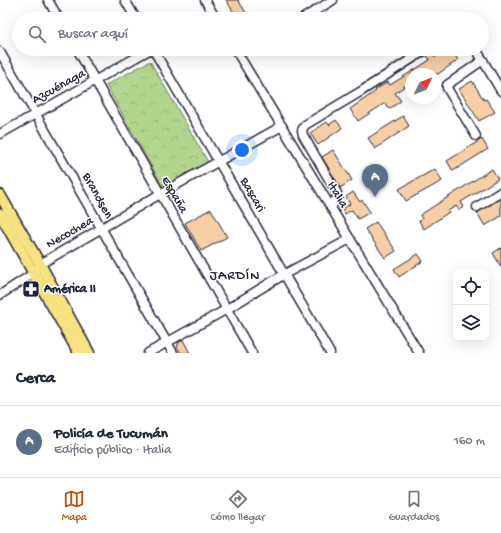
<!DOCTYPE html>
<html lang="es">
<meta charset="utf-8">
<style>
body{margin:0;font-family:"Gochi Hand",sans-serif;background:#f2f2f3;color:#1f2937}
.controls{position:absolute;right:12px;bottom:12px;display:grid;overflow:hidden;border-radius:8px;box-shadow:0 4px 16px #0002}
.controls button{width:36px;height:36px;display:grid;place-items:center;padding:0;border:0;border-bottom:1px solid #e0e1e3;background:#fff;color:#1f2937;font:20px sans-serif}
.compass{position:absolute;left:405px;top:68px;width:36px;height:36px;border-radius:50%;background:#fff;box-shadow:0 4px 16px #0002;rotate:47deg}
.you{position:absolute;left:242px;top:150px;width:14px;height:14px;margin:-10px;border:3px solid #fff;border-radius:50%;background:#1a73e8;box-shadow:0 0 0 6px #1a73e833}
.badge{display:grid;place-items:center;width:26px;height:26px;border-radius:50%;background:#b45309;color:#fff;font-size:13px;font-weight:700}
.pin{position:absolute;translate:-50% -33px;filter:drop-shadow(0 1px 2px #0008)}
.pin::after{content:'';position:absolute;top:21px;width:14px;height:12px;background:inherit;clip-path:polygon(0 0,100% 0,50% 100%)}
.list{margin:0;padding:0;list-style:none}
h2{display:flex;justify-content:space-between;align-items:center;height:52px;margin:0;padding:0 16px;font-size:17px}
h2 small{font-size:13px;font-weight:400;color:#747a83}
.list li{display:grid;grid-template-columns:26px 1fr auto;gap:12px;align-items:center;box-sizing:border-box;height:72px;padding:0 16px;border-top:1px solid #e0e1e3}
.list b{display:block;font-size:15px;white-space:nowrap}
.list p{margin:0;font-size:13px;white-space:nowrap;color:#747a83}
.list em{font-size:13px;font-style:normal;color:#747a83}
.icon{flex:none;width:22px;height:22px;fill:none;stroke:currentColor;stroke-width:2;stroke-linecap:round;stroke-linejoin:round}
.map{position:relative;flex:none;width:501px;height:353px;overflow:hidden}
.search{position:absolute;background:#fff;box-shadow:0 4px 16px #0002;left:12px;right:12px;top:12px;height:44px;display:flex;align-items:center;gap:10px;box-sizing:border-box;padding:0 14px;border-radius:22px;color:#747a83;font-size:15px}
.sheet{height:124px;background:#fff}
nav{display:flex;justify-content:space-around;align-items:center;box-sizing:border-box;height:56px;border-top:1px solid #e0e1e3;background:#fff;font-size:11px;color:#747a83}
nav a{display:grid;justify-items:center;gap:2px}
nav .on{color:#b45309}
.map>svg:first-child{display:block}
</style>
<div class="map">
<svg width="501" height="353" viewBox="0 0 501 353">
<defs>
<pattern id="forest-crowns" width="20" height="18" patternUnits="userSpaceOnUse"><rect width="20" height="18" fill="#b4d58f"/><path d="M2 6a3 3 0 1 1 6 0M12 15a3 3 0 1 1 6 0" fill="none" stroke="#9ab77c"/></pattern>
</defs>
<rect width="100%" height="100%" fill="#fff"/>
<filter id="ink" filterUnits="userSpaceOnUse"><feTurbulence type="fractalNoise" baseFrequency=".025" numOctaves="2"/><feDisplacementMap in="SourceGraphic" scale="8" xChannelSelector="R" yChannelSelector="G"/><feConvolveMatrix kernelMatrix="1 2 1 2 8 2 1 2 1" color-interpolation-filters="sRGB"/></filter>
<g filter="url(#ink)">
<path fill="url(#forest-crowns)" stroke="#6b7c65" d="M150,61L208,162L163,187L106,85Z"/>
<g fill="#f6cfa6" stroke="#22223b">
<path d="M226,0H238L248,16L244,19H238Z"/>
<path d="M447,49H451L458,60L438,74H411V96L405,86L395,93L401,101L389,109L385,103L358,121L350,109L376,91L375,90L388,82L390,85L430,60L427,56L432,52L435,57Z"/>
<path d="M472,81L484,100L486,99L495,112L479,121L459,89Z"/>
<path d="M403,116L409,126L375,149L368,138Z"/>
<path d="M336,120L342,128L318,145L310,133L327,122L329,125Z"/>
<path d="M482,139L488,149L453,171L447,161Z"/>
<path d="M333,150L352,180L340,188L322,157Z"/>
<path d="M435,169L442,181L406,201L399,189Z"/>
<path d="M492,169L498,179L461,202L464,207L459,210L456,206L448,211L449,212L424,229L419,221L422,219L420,215Z"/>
<path d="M353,192L360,202L362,200L370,212L358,219L352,210L345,214L342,209L350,204L346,197Z"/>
<path d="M501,198V216L485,226L477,213Z"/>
<path d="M211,209L227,237L201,251L185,223Z"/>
<path d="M376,222L396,251L385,258L365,229Z"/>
<path d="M501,248V267L493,253Z"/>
<path d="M418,254L423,261L399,277L394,269Z"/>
<path d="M183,340L190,353H181L177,347L179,342Z"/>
</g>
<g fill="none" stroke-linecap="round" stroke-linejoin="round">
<g stroke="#22223b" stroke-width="11">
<g id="minor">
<path d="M48,0L59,19"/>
<path d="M125,0L136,19"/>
<path d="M205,0L216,19"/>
<path d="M202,19L212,13"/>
<path d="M302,19L333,0"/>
<path d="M77,49L252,353"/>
<path d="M153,49L330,353"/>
<path d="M235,49L419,353"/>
<path d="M476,49L501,91"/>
<path d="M0,52L173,353"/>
<path d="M0,134L151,49"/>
<path d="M476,136L447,88V85L483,60"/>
<path d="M477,207L501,192"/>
<path d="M331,208L337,197V193L303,135L302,130L305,125L360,92L427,49"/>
<path d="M0,295L34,273L40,264L49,259L160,194L282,126"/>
<path d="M148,353L227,309L283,275L350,239"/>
</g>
</g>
<g stroke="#22223b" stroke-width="13">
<g id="major">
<path d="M0,195L40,264L89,353"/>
<path d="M0,214L79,353"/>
</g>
</g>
<use href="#minor" stroke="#fff" stroke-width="8"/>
<use href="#major" stroke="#f7e281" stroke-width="10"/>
</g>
</g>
<defs>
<g id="pharmacy-square" transform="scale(0.9)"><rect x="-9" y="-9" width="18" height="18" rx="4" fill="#22223b" stroke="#fff"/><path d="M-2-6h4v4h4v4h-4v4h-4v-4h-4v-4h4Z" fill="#fff"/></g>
</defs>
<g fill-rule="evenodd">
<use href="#pharmacy-square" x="31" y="289"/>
</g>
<g text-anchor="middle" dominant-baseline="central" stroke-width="3" stroke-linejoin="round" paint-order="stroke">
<g font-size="13" fill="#22223b" stroke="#fff">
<text transform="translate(59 87) rotate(-29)">Azcuénaga</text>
<text transform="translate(174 195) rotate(60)">España</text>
<text transform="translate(252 195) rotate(60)">Bascari</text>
<text transform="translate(337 195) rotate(59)">Italia</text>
<text transform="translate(97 196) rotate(61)">Brandsen</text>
<text transform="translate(70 233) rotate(-30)">Necochea</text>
</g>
<g font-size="13" font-weight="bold" fill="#22223b" stroke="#fff" text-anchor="start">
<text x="44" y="289">América II</text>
</g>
<g font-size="14" letter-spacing="1" fill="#22223b" stroke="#fff">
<text x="235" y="276">JARDÍN</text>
</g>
</g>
</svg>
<div class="controls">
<button><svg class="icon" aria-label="locate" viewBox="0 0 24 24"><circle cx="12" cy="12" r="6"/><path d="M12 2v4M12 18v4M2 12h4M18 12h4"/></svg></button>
<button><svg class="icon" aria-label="layers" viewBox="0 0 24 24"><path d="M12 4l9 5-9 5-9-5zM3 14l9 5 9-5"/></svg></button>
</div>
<svg class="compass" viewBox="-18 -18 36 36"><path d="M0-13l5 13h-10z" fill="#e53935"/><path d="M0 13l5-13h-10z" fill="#747a83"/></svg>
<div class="you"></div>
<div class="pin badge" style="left:375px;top:197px;background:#5c6f8a">A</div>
<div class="search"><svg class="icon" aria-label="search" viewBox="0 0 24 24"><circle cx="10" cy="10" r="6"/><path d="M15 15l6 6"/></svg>Buscar aquí</div>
</div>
<section class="sheet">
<h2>Cerca<small></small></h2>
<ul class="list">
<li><span class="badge" style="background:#5c6f8a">A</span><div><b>Policía de Tucumán</b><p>Edificio público · Italia</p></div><em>160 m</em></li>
</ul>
</section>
<nav>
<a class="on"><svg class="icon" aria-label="map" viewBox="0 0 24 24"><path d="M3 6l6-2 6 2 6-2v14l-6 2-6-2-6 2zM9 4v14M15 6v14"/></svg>Mapa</a>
<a><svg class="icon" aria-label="directions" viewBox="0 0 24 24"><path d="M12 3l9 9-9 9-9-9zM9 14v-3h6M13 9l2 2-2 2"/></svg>Cómo llegar</a>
<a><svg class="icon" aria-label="saved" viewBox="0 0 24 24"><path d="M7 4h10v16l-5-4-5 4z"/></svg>Guardados</a>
</nav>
